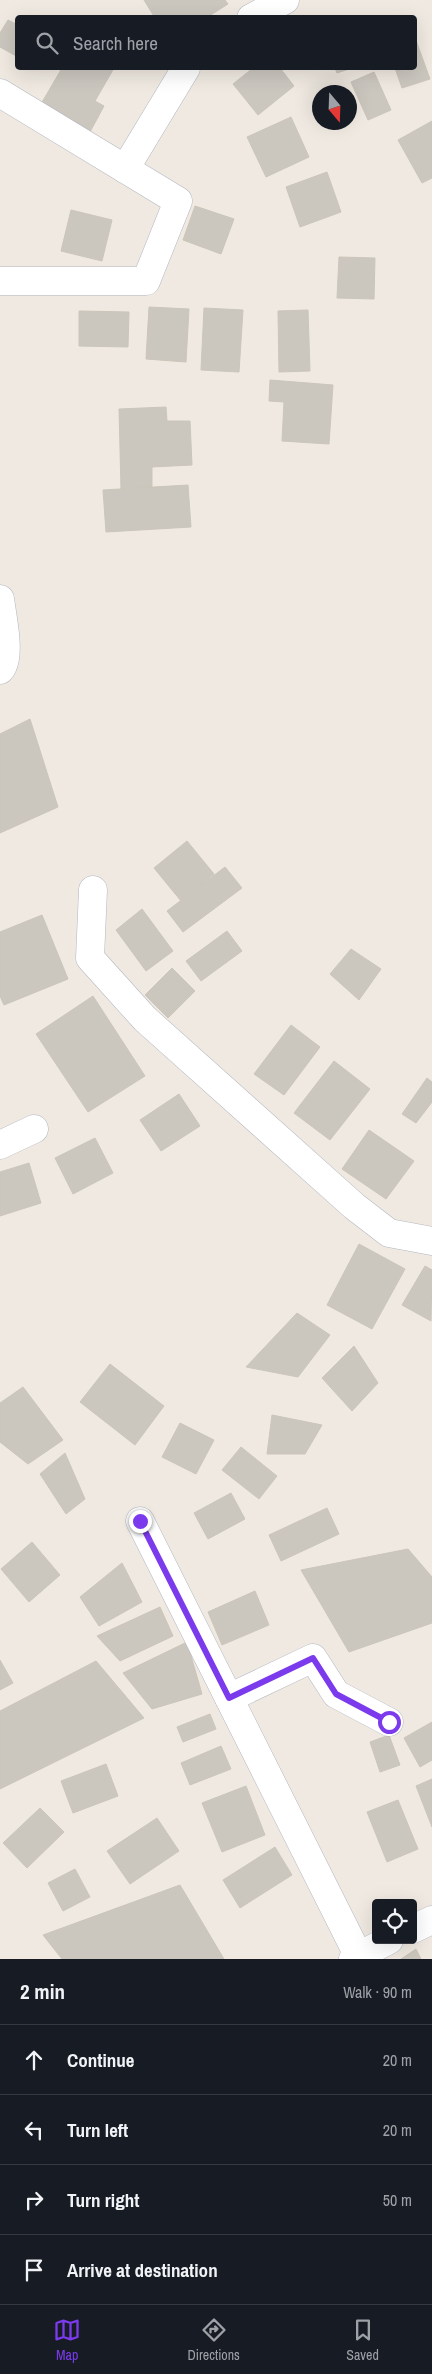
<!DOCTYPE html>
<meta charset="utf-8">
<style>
body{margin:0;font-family:"Archivo Narrow",sans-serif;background:#242831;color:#f1f3f6}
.controls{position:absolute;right:15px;bottom:15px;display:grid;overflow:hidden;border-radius:5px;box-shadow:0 5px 20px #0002}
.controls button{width:45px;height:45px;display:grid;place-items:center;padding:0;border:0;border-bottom:1px solid #363941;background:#171b24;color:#f1f3f6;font:25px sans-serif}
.compass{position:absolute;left:312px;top:85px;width:45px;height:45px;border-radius:50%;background:#171b24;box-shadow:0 5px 20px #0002;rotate:161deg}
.stop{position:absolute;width:15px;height:15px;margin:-11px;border:4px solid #7c3aed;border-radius:50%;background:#fff}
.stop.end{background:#7c3aed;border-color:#fff;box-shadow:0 1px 5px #0008}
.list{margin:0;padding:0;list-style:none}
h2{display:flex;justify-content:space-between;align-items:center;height:65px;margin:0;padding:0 20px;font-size:21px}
h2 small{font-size:16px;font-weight:400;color:#9ea1a6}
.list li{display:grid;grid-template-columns:32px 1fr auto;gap:15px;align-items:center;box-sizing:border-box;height:70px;padding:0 20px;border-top:1px solid #363941}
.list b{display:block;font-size:19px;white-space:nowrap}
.list em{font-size:16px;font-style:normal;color:#9ea1a6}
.icon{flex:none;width:28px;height:28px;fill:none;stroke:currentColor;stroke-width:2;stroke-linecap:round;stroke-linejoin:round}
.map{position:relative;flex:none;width:432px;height:1959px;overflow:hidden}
.search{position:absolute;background:#171b24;box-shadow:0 5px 20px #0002;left:15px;right:15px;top:15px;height:55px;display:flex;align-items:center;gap:12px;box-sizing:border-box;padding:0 18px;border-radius:5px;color:#9ea1a6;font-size:19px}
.sheet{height:345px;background:#171b24}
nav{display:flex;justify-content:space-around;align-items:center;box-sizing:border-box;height:70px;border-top:1px solid #363941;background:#171b24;font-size:14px;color:#9ea1a6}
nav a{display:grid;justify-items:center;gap:2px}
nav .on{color:#7c3aed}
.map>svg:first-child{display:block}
</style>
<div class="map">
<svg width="432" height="1959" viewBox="0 0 432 1959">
<rect width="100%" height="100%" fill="#efe9e1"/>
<g fill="#cbc7bf" stroke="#cbc5ba">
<path d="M144,0H225L228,4L206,18H155Z"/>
<path d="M8,20L18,25V57L0,47V33Z"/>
<path d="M414,35L430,79L402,88L395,68H414Z"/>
<path d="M62,68H114L95,101L104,106L90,132L41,104Z"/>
<path d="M253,68H280L294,86L258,115L233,84Z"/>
<path d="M335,68H352L337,73Z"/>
<path d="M374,72L391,110L368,120L351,82Z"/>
<path d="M291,117L309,157L266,177L247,137Z"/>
<path d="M432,121V178L422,183L398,140Z"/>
<path d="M327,172L341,212L300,227L286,187Z"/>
<path d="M195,206L234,219L221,254L183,240Z"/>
<path d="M71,210L112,220L102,261L61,251Z"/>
<path d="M339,257L375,258L374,299L337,298Z"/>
<path d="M149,307L189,309L186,362L146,359Z"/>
<path d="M204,308L243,310L239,372L201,370Z"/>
<path d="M308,310L310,371L279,372L278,311Z"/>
<path d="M79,311L129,312L128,347L79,346Z"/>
<path d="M270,380L333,385L329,444L282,441L284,402L269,401Z"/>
<path d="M166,407L167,421H190L192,465L152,467V487L121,489L119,409Z"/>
<path d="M188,485L191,527L106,532L103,490Z"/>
<path d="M30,719L58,807L0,833V734Z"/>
<path d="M187,841L214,874L181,901L154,868Z"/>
<path d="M225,867L242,888L183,932L167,911Z"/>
<path d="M142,909L173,951L146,971L116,930Z"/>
<path d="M42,915L68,979L4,1005L0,996V932Z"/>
<path d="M227,931L242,951L201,981L186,961Z"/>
<path d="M351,949L381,969L359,1000L330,974Z"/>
<path d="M172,968L195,991L168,1018L145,995Z"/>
<path d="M93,996L145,1076L88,1112L36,1034Z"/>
<path d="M291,1025L320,1047L284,1095L254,1074Z"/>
<path d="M334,1061L370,1089L330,1140L294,1113Z"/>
<path d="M427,1078L432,1082V1102L416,1123L402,1114Z"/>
<path d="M179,1094L200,1126L161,1151L140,1120Z"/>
<path d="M369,1130L414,1161L386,1199L342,1169Z"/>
<path d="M95,1138L113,1173L73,1194L55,1158Z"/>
<path d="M29,1163L41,1203L0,1216V1172Z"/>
<path d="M359,1244L405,1269L372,1329L327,1305Z"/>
<path d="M425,1266L432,1270L431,1321L402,1305Z"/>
<path d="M297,1313L330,1335L298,1377L246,1367Z"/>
<path d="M354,1346L378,1383L352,1411L322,1378Z"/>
<path d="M110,1364L164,1406L135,1445L80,1402Z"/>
<path d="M23,1387L63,1440L28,1464L0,1442V1403Z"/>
<path d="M272,1415L322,1425L305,1454H267Z"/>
<path d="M180,1423L214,1440L196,1474L162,1457Z"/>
<path d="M241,1447L277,1476L259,1499L222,1470Z"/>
<path d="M65,1453L85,1499L66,1514L40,1474Z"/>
<path d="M231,1493L245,1519L208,1539L194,1513Z"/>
<path d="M327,1508L339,1534L281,1561L269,1535Z"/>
<path d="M32,1542L60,1575L29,1602L1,1569Z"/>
<path d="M408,1549L432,1577V1623L349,1652L301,1570Z"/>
<path d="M122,1563L142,1602L99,1626L80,1597Z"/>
<path d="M255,1591L269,1625L222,1645L208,1612Z"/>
<path d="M160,1607L173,1636L120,1661L97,1636Z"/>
<path d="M187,1642L202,1694L152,1709L123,1673Z"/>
<path d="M0,1660L13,1683L0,1690Z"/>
<path d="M96,1661L144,1718L0,1789V1711Z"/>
<path d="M210,1714L216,1729L183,1742L177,1727Z"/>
<path d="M432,1722V1760L420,1767L404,1738Z"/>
<path d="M389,1735L400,1765L380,1772L370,1742Z"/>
<path d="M221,1746L231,1769L190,1785L181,1763Z"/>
<path d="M106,1764L118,1796L73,1813L61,1781Z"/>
<path d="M432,1779V1827L416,1786Z"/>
<path d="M246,1786L265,1835L222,1852L202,1803Z"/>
<path d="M398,1800L418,1849L387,1862L367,1812Z"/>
<path d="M40,1808L64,1832L27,1868L3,1843Z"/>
<path d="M157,1818L179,1851L130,1884L107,1851Z"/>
<path d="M275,1847L292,1875L240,1908L223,1880Z"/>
<path d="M75,1869L90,1897L63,1911L48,1883Z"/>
<path d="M180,1885L224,1959H62L43,1935Z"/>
<path d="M416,1949L421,1959H401Z"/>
</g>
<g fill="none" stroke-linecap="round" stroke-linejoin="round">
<g stroke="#b4b7c1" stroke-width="29">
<g id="street">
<path d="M251,18L285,0"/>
<path d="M0,93L178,201L146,281H0"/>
<path d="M125,169L186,68"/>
<path d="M0,599C2,615 12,659 0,670"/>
<path d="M93,890L90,958L145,1019L354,1206L389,1233L432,1241"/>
<path d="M0,1145L34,1129"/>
<path d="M140,1521L358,1955"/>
<path d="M229,1698L313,1658L336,1694L389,1722"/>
<path d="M413,1929L432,1920"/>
<path d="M353,1959L389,1940"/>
</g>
</g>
<use href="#street" stroke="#fff" stroke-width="28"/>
</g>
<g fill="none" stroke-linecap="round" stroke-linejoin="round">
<path stroke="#7c3aed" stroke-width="6" d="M140,1521L229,1698L313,1658L336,1694L389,1722"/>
</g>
</svg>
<div class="controls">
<button><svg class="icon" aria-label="locate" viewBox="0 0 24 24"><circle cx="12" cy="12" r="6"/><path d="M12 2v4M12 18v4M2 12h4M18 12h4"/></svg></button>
</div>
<svg class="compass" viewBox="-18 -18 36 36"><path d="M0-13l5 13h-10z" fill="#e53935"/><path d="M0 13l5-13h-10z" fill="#9ea1a6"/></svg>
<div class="stop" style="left:389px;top:1722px"></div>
<div class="stop end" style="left:140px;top:1521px"></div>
<div class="search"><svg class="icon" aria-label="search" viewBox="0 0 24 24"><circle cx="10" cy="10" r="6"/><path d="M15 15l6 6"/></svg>Search here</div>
</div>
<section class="sheet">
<h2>2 min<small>Walk · 90 m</small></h2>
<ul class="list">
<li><svg class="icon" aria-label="ahead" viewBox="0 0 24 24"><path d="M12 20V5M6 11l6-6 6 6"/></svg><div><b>Continue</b></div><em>20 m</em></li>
<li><svg class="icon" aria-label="left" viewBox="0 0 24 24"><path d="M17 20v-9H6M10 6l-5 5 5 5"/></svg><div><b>Turn left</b></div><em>20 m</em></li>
<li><svg class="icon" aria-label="right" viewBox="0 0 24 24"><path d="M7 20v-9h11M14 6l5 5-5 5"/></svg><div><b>Turn right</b></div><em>50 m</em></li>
<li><svg class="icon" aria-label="arrive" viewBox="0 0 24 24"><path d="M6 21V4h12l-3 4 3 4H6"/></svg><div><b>Arrive at destination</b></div></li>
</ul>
</section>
<nav>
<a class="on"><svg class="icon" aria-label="map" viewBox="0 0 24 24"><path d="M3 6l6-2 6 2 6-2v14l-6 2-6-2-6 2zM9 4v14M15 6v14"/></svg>Map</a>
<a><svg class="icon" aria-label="directions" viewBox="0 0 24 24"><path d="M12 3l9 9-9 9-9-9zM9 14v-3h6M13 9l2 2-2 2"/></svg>Directions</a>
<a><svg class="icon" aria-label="saved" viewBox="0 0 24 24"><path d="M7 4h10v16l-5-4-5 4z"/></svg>Saved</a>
</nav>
